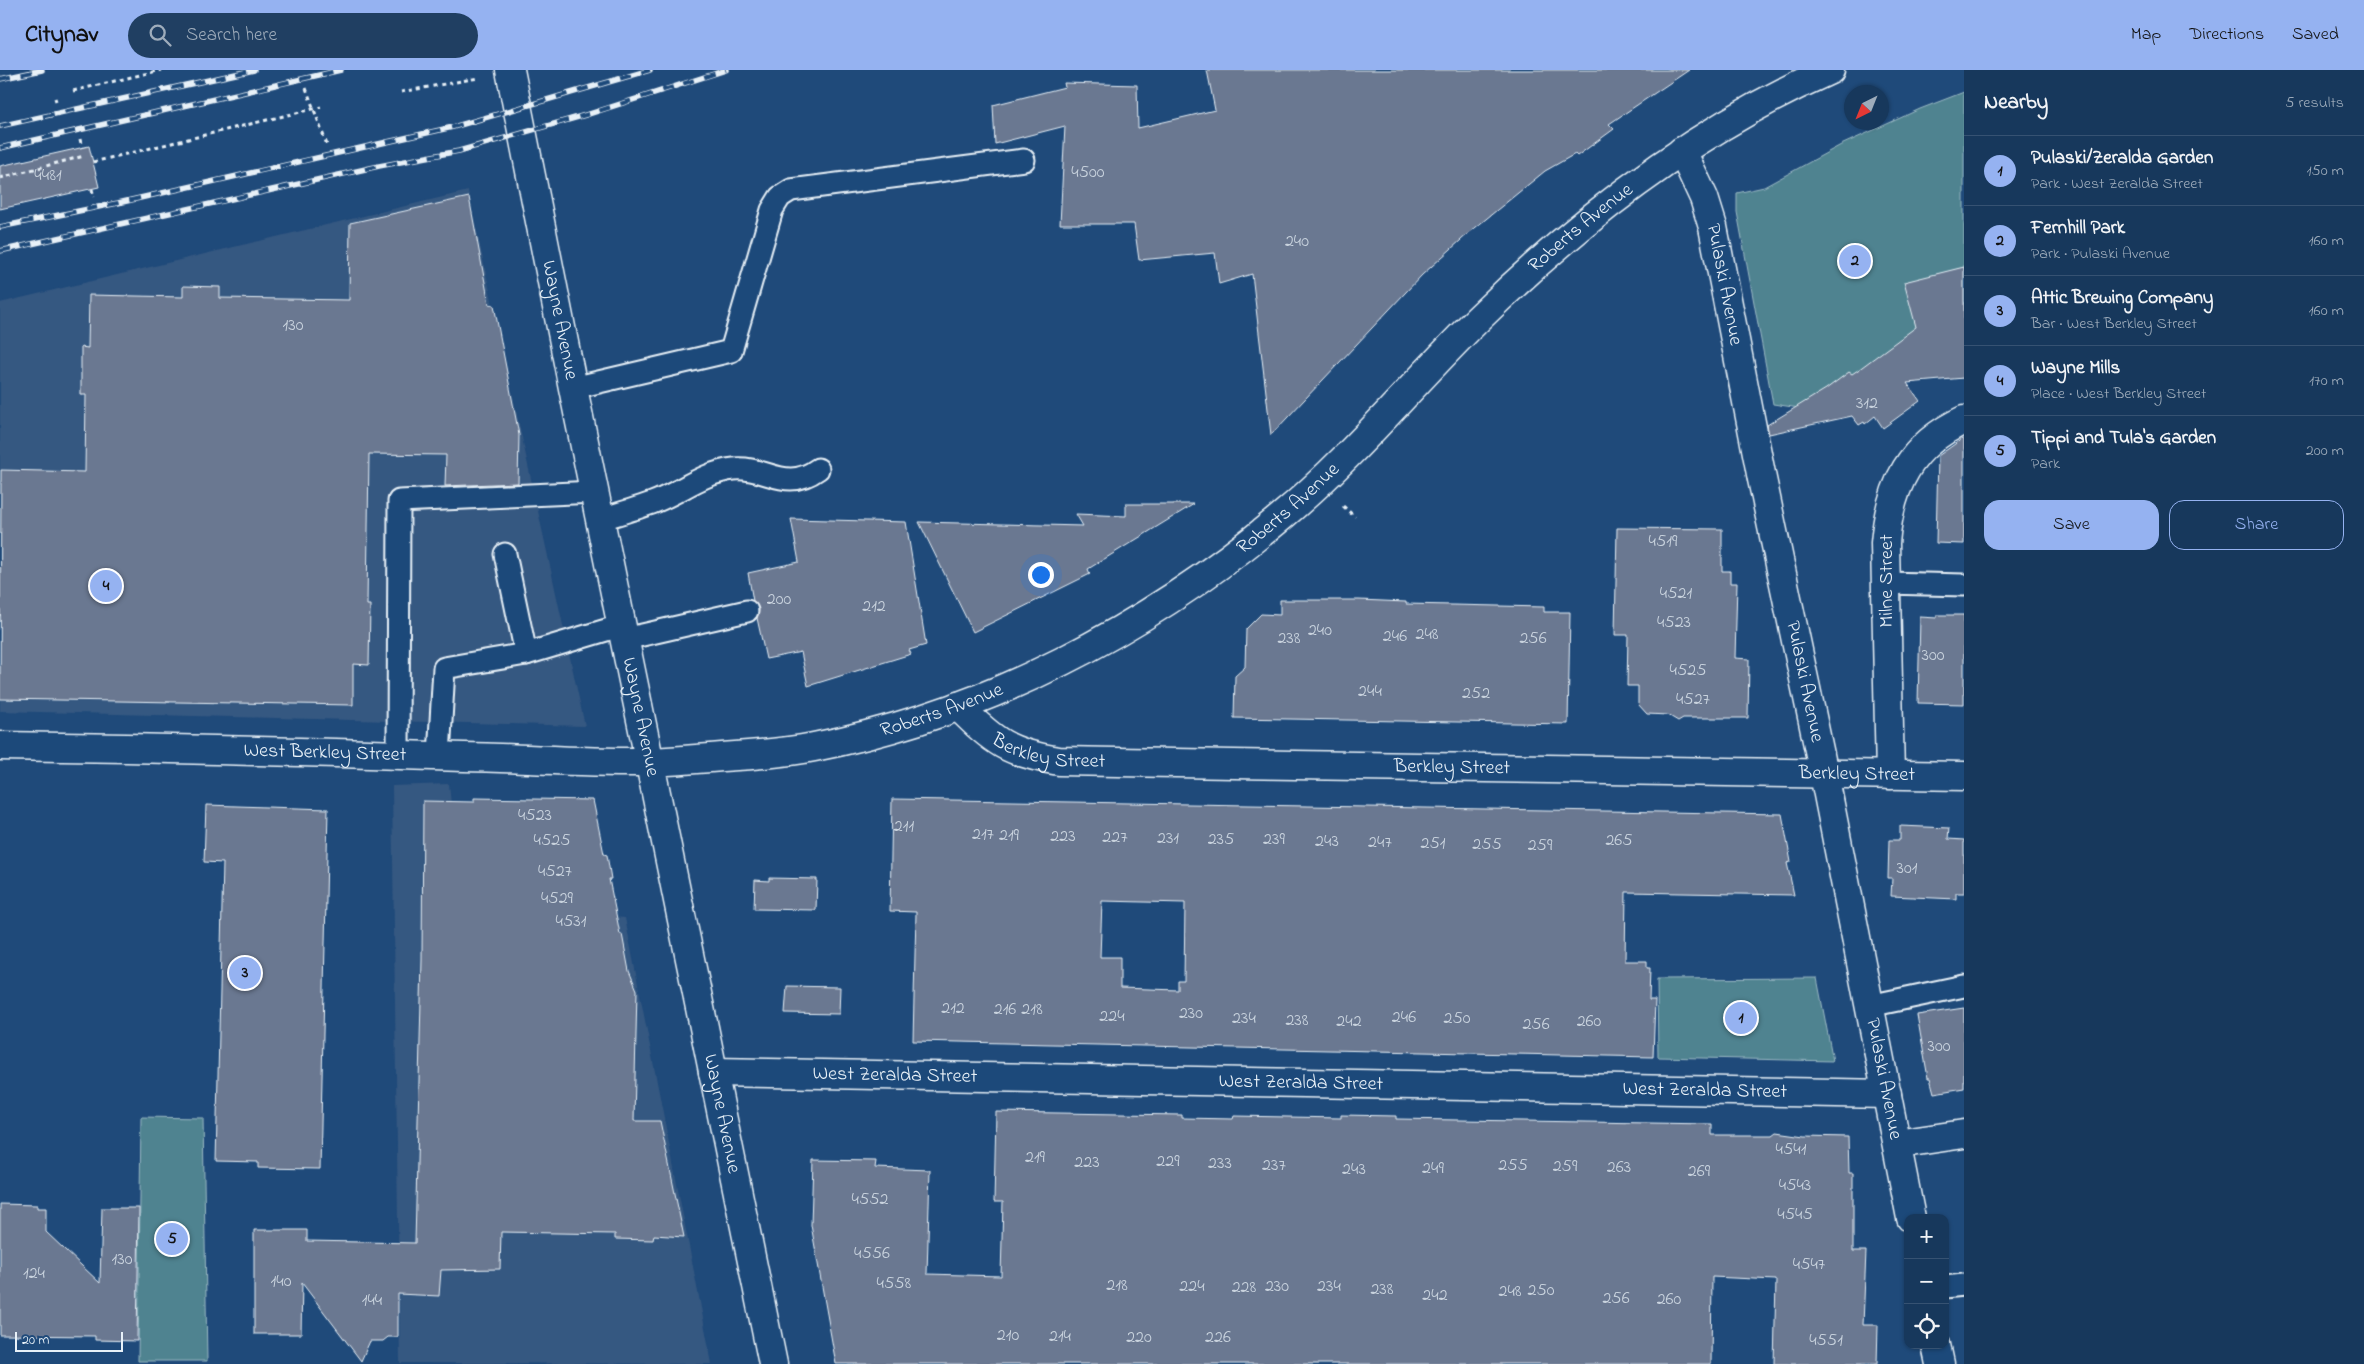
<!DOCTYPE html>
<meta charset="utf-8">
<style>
body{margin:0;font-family:"Indie Flower",sans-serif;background:#203f62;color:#f1f3f6}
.controls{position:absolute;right:15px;bottom:15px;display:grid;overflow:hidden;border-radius:10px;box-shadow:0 1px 4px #0004}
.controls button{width:45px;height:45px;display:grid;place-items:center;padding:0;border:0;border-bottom:1px solid #365272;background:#17385c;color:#f1f3f6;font:25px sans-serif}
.compass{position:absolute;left:1844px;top:15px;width:45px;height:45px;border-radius:50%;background:#17385c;box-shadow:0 1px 4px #0004;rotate:223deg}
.scale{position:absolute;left:15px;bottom:12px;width:108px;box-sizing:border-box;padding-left:5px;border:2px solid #e8f1f8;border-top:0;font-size:14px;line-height:18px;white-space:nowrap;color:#e8f1f8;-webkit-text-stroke:4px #1f4a7a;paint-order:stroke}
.you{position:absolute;left:1040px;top:504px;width:18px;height:18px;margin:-12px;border:4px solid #fff;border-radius:50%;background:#1a73e8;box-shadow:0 0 0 8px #1a73e833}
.badge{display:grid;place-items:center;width:32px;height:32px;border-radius:50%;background:#95b2f1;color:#111;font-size:16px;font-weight:700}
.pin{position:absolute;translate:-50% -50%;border:2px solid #fff;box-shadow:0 1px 5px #0006}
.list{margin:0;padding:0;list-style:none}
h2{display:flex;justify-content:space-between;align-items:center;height:65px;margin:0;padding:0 20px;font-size:21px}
h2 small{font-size:16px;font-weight:400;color:#9eacbb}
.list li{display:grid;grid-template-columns:32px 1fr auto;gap:15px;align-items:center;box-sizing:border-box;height:70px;padding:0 20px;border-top:1px solid #365272}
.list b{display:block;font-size:19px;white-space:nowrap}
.list p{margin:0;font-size:16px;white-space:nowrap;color:#9eacbb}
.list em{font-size:16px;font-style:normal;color:#9eacbb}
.actions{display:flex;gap:10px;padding:15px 20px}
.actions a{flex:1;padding:11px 0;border:1px solid #95b2f1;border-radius:15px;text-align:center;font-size:18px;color:#95b2f1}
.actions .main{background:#95b2f1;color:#111}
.icon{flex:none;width:28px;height:28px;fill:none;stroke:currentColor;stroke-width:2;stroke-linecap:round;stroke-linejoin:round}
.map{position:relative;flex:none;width:1964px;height:1294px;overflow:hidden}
header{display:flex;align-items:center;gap:30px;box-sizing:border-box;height:70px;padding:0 25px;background:#95b2f1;color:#111}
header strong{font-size:24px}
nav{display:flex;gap:28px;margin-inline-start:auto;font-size:18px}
.search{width:350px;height:45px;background:#203f62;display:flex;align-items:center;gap:12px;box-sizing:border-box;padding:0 18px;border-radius:28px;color:#9eacbb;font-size:19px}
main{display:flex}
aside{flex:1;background:#17385c}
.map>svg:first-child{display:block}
</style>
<header>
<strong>Citynav</strong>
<div class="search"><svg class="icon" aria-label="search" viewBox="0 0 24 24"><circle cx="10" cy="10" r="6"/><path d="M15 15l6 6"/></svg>Search here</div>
<nav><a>Map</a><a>Directions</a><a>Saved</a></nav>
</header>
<main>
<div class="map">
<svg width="1964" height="1294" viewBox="0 0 1964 1294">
<rect width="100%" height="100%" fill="#1f4a7a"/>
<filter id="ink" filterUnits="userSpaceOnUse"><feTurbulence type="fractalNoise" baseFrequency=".02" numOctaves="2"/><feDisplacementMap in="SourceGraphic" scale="10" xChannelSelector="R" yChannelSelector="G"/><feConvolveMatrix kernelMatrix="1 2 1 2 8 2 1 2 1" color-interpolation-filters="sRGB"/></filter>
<g filter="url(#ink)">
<g fill="#365881">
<path d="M468,121L585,656L0,641V233Z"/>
<path d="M449,714L461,835L625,848L712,1294L400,1293L392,716Z"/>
</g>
<g fill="#4f8390" stroke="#9cbac4">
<path d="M1964,22V240L1806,339L1773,334L1737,142V123L1764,117L1841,75L1920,39Z"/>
<path d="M1817,908L1833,991L1658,987L1657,909Z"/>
<path d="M141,1047L203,1048L207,1291H138Z"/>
</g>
<g fill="#6b7891" stroke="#e8f1f8" fill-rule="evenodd">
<path d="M1207,0H1689L1609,54L1614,59L1577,86L1575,84L1545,101L1470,162L1422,205L1271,365L1252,204L1219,214L1215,183L1139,190L1134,154H1060L1065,56L995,74L993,35L1065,17L1064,13L1137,15L1138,58L1215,40Z"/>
<path d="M89,76L99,117L0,139V96Z"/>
<path d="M469,127L489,234L494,235L519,365L518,413L445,416L446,385L369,384L367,535H370L369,595L353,594V635L0,629L1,400L85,402L86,325H81V277L88,278L89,225L183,227V216L220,217V228L349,230L350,153Z"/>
<path d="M1964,197V308L1907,313L1920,331L1883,358L1875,346L1865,354L1864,352L1859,355L1852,346L1769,364L1767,355L1826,319L1849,302L1852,304L1858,300L1916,257L1904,212Z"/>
<path d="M1962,369H1964V474L1936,473L1938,386Z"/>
<path d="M1126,434H1194L1088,499L1090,504L973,562L919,452L1083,456L1076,444L1126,446Z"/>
<path d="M791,449L906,452L926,575L909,580L911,584L808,616L801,582L766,589L757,548L759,539L753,531L748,503L799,492Z"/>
<path d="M1617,458L1722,459V501H1730V513H1737L1735,588L1749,589L1748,648H1683L1678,651L1668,645L1647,644L1638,634V616H1627L1628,565H1615Z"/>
<path d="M1280,530H1359L1406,532V534L1544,537V542H1570L1568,654L1234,648L1235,606L1245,597L1246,559L1261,544L1280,545Z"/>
<path d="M1937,545H1964V634L1918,633L1920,547L1937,548Z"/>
<path d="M474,728L593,730L604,784L607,785L611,809H609L620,864H622L629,901L637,920L634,1051H660L684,1167L654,1165L653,1170L615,1169V1164L501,1162L500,1199L441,1200L439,1226L398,1224V1267H388L383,1271H370L361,1291L302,1213L301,1264H254V1160H307V1171L415,1173L422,890L423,731L474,732Z"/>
<path d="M892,729L1782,744L1791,792L1787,793L1794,825L1626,822L1625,891H1647V898H1650L1649,930H1655L1653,987L913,971L916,842L890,841ZM1102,831L1185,833L1184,911H1178V920L1120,918V887H1100Z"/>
<path d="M206,735L328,739L320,1099L258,1098V1092L216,1091L223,793L204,792Z"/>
<path d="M1900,756L1949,758L1948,769L1964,770V823H1956V829L1891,826L1892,808H1888L1889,770H1900Z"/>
<path d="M769,808L817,809L816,840L754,839L755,810L769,811Z"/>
<path d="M787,916L840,917L839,944L785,943Z"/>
<path d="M1964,938V1018L1934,1023L1930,1008H1928L1917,945Z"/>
<path d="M996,1042L1182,1045V1048L1233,1049L1234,1046L1341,1048V1045L1396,1046V1049L1712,1054V1065H1773L1777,1062L1805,1066L1848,1067L1849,1103H1853V1181H1866L1863,1255H1878L1877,1294H1774L1776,1210L1712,1207L1711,1294H836L811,1155L813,1090L876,1091L875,1098L930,1100L927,1204L1001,1206L1003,1132H994Z"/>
<path d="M0,1134L37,1135V1138H46V1162L100,1213L102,1138H139L137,1271L95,1270V1266L0,1265Z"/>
</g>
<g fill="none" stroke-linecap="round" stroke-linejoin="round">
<g stroke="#e8f1f8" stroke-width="25">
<g id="lane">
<path d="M573,318L731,281L772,140L780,127L791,120L1024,90"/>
<path d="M601,449C618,444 635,439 652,433C679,423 704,402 734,399C767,396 785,423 818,399"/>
<path d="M1886,513L1964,515"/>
<path d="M625,569L747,541"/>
<path d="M526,584L623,555"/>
<path d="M398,685L399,431L595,422"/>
<path d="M439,686L444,598L526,584L505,484"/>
<path d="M1869,936L1964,916"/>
<path d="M1945,1217L1964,1215"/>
</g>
</g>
<g stroke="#e8f1f8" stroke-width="31">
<g id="street">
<path id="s1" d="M1682,81L1704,128L1713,157L1762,409L1824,704L1911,1148"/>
<path d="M1890,705L1885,473C1890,415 1910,375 1964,350"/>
<path id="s2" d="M713,1002L1887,1024"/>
<path d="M1897,1074L1964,1064"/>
<path d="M1936,1275L1940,1294"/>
</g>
</g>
<g stroke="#e8f1f8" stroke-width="31">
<g id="secondary">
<path id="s3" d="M510,0L573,318L773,1294"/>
</g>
</g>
<g stroke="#e8f1f8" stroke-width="31">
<g id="primary">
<path id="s4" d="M958,636C994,672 1008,683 1059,691L1964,706"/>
<path id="s5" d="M0,676C155,678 310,682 464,687C526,688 588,693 650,692C674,691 698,689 722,687C753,685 784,683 814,677C987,643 1147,559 1281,447C1353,387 1412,314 1478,249C1580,149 1698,58 1830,0"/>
</g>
</g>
<g stroke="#e8f1f8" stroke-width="3" stroke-dasharray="4 4" stroke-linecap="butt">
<path d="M306,18L327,75"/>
<path d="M73,21L161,0"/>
<path d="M401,22L478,8"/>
<path d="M55,28L56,31"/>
<path d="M80,69L82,78"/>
<path d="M93,92L321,37"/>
<path d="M0,108L84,86"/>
<path d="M92,119L94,127"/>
<path d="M1343,436L1355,447"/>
</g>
<use href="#lane" stroke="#1f4a7a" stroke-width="21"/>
<use href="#street" stroke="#1f4a7a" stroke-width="28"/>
<use href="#secondary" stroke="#1f4a7a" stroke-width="28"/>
<use href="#primary" stroke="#1f4a7a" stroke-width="28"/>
<g stroke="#e8f1f8" stroke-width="5.5">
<g id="rail">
<path d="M0,9L42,0"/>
<path d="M0,56L254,0"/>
<path d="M0,78L341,0"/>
<path d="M0,157L118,133L453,57L650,0"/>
<path d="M0,181L379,96L459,81L589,44L726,0"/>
</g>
</g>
<use href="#rail" stroke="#1f4a7a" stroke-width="4" stroke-dasharray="11" stroke-linecap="butt"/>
</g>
</g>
<g text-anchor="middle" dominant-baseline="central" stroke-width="4" stroke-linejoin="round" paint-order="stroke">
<g font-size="18" fill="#c9d3de">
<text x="1088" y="103">4500</text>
<text x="48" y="106">4481</text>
<text x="1297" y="172">240</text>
<text x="293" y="256">130</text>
<text x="1867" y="334">312</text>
<text x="1663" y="472">4519</text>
<text x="1676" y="524">4521</text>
<text x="779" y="530">200</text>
<text x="874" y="537">212</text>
<text x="1674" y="553">4523</text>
<text x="1320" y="561">240</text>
<text x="1427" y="565">248</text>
<text x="1395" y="567">246</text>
<text x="1289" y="569">238</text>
<text x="1533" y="569">256</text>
<text x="1933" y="586">300</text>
<text x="1688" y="601">4525</text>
<text x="1370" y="622">244</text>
<text x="1476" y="624">252</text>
<text x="1693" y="630">4527</text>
<text x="535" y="746">4523</text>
<text x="904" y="757">211</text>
<text x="983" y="765">217</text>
<text x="1009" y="766">219</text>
<text x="1063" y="767">223</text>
<text x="1115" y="768">227</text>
<text x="1168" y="769">231</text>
<text x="1221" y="770">235</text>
<text x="1274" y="770">239</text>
<text x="552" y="771">4525</text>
<text x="1619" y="771">265</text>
<text x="1327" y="772">243</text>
<text x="1380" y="773">247</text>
<text x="1433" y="774">251</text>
<text x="1487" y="775">255</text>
<text x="1540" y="776">259</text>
<text x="1907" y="799">301</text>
<text x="555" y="802">4527</text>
<text x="557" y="829">4529</text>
<text x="571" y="852">4531</text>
<text x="953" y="939">212</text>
<text x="1005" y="940">216</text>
<text x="1032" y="940">218</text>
<text x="1191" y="944">230</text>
<text x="1112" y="947">224</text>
<text x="1404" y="948">246</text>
<text x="1244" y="949">234</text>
<text x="1457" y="949">250</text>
<text x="1297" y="951">238</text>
<text x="1349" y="952">242</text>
<text x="1589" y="952">260</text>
<text x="1536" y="955">256</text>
<text x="1939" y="977">300</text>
<text x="1791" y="1080">4541</text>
<text x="1035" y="1088">219</text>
<text x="1168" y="1092">229</text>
<text x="1087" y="1093">223</text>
<text x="1220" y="1094">233</text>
<text x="1274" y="1096">237</text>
<text x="1513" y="1096">255</text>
<text x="1565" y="1097">259</text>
<text x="1619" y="1098">263</text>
<text x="1433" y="1099">249</text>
<text x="1354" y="1100">243</text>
<text x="1699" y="1102">269</text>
<text x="1795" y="1116">4543</text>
<text x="870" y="1130">4552</text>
<text x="1795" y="1145">4545</text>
<text x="872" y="1184">4556</text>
<text x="122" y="1190">130</text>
<text x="1809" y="1195">4547</text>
<text x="34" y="1204">124</text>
<text x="281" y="1212">140</text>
<text x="894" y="1214">4558</text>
<text x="1117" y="1216">218</text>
<text x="1192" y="1217">224</text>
<text x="1277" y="1217">230</text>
<text x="1329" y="1217">234</text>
<text x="1244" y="1218">228</text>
<text x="1382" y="1220">238</text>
<text x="1541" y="1221">250</text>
<text x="1510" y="1222">248</text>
<text x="1435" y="1226">242</text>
<text x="1616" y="1229">256</text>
<text x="1669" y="1230">260</text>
<text x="372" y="1231">144</text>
<text x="1008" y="1266">210</text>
<text x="1060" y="1267">214</text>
<text x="1139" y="1268">220</text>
<text x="1218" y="1268">226</text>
<text x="1826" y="1271">4551</text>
</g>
<g font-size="20" fill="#e8f1f8" stroke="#1f4a7a">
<text stroke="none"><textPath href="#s5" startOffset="1758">Roberts Avenue</textPath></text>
<text stroke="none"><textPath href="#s1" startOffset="141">Pulaski Avenue</textPath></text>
<text stroke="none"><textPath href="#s3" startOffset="255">Wayne Avenue</textPath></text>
<text stroke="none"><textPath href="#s5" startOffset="1352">Roberts Avenue</textPath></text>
<text transform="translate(1887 511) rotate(-90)">Milne Street</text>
<text stroke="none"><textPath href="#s1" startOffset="546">Pulaski Avenue</textPath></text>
<text stroke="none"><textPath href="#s5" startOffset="948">Roberts Avenue</textPath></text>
<text stroke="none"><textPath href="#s3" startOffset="660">Wayne Avenue</textPath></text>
<text stroke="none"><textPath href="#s4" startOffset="106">Berkley Street</textPath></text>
<text stroke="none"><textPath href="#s5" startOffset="325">West Berkley Street</textPath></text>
<text stroke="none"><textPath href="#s4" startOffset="511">Berkley Street</textPath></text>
<text stroke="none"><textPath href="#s4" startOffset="916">Berkley Street</textPath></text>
<text stroke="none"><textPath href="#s2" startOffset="182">West Zeralda Street</textPath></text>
<text stroke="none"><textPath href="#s1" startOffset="951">Pulaski Avenue</textPath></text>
<text stroke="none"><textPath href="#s2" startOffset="588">West Zeralda Street</textPath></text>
<text stroke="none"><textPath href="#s2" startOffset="992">West Zeralda Street</textPath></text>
<text stroke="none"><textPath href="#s3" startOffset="1065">Wayne Avenue</textPath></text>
</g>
</g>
</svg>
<div class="controls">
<button>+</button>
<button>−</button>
<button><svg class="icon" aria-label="locate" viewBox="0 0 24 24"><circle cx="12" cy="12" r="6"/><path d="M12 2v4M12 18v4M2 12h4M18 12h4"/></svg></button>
</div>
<svg class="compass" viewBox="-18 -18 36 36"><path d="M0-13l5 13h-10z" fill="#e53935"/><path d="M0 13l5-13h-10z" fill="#9eacbb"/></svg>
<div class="scale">20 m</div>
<div class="you"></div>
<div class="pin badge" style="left:1741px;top:948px">1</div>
<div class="pin badge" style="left:1855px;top:191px">2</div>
<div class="pin badge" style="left:245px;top:903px">3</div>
<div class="pin badge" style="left:106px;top:516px">4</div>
<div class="pin badge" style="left:172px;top:1169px">5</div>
</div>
<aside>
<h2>Nearby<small>5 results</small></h2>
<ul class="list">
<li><span class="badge">1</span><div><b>Pulaski/Zeralda Garden</b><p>Park · West Zeralda Street</p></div><em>150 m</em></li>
<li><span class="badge">2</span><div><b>Fernhill Park</b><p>Park · Pulaski Avenue</p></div><em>160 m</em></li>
<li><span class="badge">3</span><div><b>Attic Brewing Company</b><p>Bar · West Berkley Street</p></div><em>160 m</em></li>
<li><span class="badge">4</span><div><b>Wayne Mills</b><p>Place · West Berkley Street</p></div><em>170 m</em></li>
<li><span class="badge">5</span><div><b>Tippi and Tula's Garden</b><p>Park</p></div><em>200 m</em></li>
</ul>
<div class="actions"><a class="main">Save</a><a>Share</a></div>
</aside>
</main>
